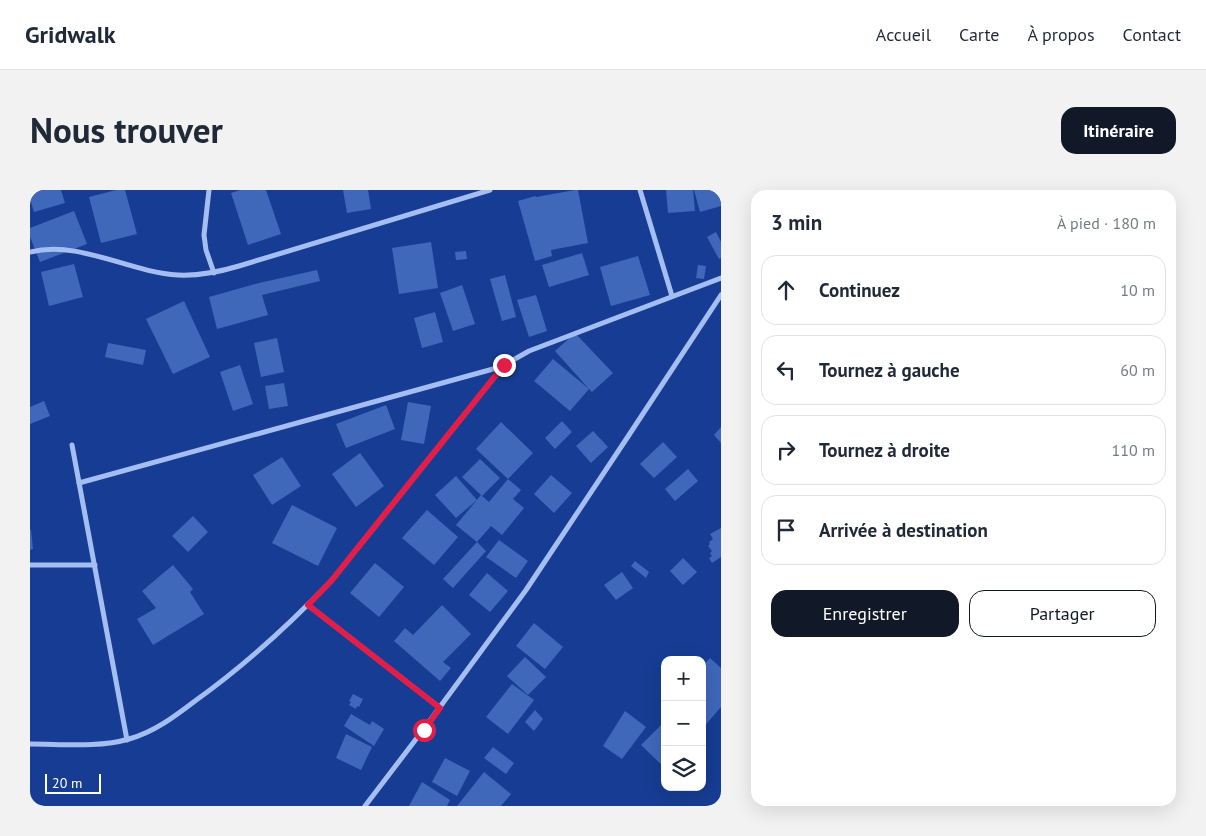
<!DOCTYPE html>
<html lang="fr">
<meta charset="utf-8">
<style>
body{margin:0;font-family:"PT Sans",sans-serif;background:#f2f2f3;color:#1f2937}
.controls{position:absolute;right:15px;bottom:15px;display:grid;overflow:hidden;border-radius:10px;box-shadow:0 5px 20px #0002}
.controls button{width:45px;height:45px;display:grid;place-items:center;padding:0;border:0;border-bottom:1px solid #e0e1e3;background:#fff;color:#1f2937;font:25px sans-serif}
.scale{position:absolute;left:15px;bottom:12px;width:56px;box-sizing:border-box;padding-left:5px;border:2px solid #fff;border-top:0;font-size:14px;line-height:18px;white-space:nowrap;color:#fff;-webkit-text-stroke:4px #163d93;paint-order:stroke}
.stop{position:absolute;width:15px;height:15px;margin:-11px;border:4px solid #e11d48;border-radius:50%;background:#fff}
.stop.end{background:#e11d48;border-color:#fff;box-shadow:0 1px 5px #0008}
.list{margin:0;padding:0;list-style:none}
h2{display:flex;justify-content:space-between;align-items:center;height:65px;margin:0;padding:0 20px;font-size:21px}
h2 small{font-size:16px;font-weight:400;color:#747a83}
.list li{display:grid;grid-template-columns:32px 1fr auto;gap:15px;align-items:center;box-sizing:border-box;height:70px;margin:0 10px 10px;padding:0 10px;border:1px solid #e0e1e3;border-radius:15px}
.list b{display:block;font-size:19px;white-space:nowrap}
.list em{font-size:16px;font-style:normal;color:#747a83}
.actions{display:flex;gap:10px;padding:15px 20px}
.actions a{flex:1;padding:11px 0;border:1px solid #111827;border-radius:15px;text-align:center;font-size:18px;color:#111827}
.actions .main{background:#111827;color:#fff}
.icon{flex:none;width:28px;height:28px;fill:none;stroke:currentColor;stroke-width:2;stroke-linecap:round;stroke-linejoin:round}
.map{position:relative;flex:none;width:691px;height:616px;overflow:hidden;border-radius:15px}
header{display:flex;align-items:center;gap:30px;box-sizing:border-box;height:70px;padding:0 25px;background:#fff;border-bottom:1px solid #e0e1e3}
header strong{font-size:24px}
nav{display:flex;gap:28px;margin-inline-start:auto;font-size:18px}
.intro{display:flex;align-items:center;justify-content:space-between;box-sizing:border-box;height:120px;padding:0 30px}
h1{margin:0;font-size:35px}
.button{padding:12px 22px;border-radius:15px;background:#111827;color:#fff;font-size:18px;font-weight:700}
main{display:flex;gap:30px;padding:0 30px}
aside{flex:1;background:#fff;border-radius:15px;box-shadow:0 5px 20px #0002}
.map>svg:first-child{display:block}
</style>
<header>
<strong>Gridwalk</strong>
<nav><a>Accueil</a><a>Carte</a><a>À propos</a><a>Contact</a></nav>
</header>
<div class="intro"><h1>Nous trouver</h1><a class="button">Itinéraire</a></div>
<main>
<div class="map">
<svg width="691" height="616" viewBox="0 0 691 616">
<rect width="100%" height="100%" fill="#163d93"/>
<g fill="#3f67ba">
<path d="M0,0H31L35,13L4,22L0,9Z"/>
<path d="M86,0H95L107,44L71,53L59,7Z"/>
<path d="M210,0H236L251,44L218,55L201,3Z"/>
<path d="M313,0H338L341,19L317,23Z"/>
<path d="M545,0H548L558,53L521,60L522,66L505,71L488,11L505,6L506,7Z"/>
<path d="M636,0H663L665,21L638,23Z"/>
<path d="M664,0H690L691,16L670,22Z"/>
<path d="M44,21L57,54L10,72L0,47V38Z"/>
<path d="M686,42L691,52V68L689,69L677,47Z"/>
<path d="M401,52L408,98L369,104L362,58Z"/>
<path d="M436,61L437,69L426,70L425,62Z"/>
<path d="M552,63L559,85L519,97L512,75Z"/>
<path d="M608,66L620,105L581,116L570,77Z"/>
<path d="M44,74L53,107L19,116L11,82Z"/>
<path d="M668,75L676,76L674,89L666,88Z"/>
<path d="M287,80L290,91L232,105L238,125L187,139L179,107L229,93Z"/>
<path d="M475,85L486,127L472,131L460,89Z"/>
<path d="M432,95L445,134L423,141L410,103Z"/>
<path d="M506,105L517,141L499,147L487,110Z"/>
<path d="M154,111L180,167L143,184L116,129Z"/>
<path d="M405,122L413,152L392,158L384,128Z"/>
<path d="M545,143L583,183L562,202L559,199L540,221L504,191L523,169L559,199L525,161Z"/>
<path d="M247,148L254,182L231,187L224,153Z"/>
<path d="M78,153L116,160L113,175L75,167Z"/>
<path d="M210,175L223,214L203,221L190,182Z"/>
<path d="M254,193L258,216L239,219L235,196Z"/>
<path d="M14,211L20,226L0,234V217Z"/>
<path d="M378,212L401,216L394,254L371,250Z"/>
<path d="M356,215L365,239L316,258L306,234Z"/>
<path d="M532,231L542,242L525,259L515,248Z"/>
<path d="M471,232L503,263L478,289L446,259Z"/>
<path d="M691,237V253L684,245Z"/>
<path d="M563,241L578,257L561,273L546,256Z"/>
<path d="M633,252L647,267L624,288L610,274Z"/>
<path d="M330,263L354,296L326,317L302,284Z"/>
<path d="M252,267L271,296L242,315L223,285Z"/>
<path d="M450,269L470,288L452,306L459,312L478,289L491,300L483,309L494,318L472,345L461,336L447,352L426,335L451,305L432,287Z"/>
<path d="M658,279L668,291L645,311L635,299Z"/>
<path d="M521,285L542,303L524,323L504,304Z"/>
<path d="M426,286L447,310L426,328L405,305Z"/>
<path d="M262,315L307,338L288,376L242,353Z"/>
<path d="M397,320L428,347L404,375L372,348Z"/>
<path d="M163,326L178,342L158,362L142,346Z"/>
<path d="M691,338V367L682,373L679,368L682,366L680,363L682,361L678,356L680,354L679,352L683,349L680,344Z"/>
<path d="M0,340H1L3,359L0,360Z"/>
<path d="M469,350L498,371L486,388L456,367Z"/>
<path d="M447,352L456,361L423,398L413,389Z"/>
<path d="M653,368L667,382L653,395L640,381Z"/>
<path d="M605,371L619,382L616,388L601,376Z"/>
<path d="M345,373L374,397L349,427L320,403Z"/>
<path d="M143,375L163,399L160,402L174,424L123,455L107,429L126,418L112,401Z"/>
<path d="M592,382L603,398L586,410L574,395Z"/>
<path d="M457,383L478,401L460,422L439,405Z"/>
<path d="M412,415L441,444L413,472L421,478L410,491L364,451L375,438L383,445Z"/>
<path d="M504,433L533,457L515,479L486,456Z"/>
<path d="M495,467L516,487L498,505L477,486Z"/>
<path d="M680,468L691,478V517L672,539V477Z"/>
<path d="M482,494L504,510L478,544L456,527Z"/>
<path d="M323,504L333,509L329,517L327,516L326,519L319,515L321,512L319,511Z"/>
<path d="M505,520L513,529L504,541L495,532Z"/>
<path d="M595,521L616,537L592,569L573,556Z"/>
<path d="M321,524L340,535L342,531L354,539L344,556L314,536Z"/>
<path d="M631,535L635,538V578L611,555Z"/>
<path d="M316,544L342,557L331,580L306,568Z"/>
<path d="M463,557L484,573L476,584L454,568Z"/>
<path d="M415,568L440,581L427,606L402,592Z"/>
<path d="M454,582L481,604L471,616H427Z"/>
<path d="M392,592L420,610L417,616H379Z"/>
</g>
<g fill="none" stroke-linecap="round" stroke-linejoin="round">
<g stroke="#a5bef1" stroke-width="5">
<path d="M179,0L174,45L176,60L184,83"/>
<path d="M610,0L642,106"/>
<path d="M0,62C50,50 98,82 148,85C169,86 189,82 209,76L460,0"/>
<path d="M42,255L97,550"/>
<path d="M49,293L474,176"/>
<path d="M0,375H65"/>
<path d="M278,415L410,518"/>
<path d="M0,554C32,554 68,558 99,549C124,542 144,527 165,511C214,476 260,434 302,390L474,175L499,161L691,88"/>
<path d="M335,616L393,540L496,400L597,248L691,105"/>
</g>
</g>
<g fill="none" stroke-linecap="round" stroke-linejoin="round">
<path stroke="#e11d48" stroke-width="6" d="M394,540L410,518L278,415L302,390L474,175"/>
</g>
</svg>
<div class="controls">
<button>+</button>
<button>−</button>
<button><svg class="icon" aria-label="layers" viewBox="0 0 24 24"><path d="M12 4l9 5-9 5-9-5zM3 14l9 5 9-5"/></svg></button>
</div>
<div class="scale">20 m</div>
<div class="stop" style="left:394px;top:540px"></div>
<div class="stop end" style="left:474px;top:175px"></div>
</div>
<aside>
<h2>3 min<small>À pied · 180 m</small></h2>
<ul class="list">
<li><svg class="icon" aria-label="ahead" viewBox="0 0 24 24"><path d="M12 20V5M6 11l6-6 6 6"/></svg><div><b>Continuez</b></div><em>10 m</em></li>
<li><svg class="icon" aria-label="left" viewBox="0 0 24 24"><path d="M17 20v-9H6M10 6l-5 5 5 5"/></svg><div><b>Tournez à gauche</b></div><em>60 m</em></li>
<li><svg class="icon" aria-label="right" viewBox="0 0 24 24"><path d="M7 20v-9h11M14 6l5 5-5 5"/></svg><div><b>Tournez à droite</b></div><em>110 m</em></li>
<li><svg class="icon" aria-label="arrive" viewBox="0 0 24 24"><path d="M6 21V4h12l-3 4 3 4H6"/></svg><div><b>Arrivée à destination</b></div></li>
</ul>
<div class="actions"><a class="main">Enregistrer</a><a>Partager</a></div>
</aside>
</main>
